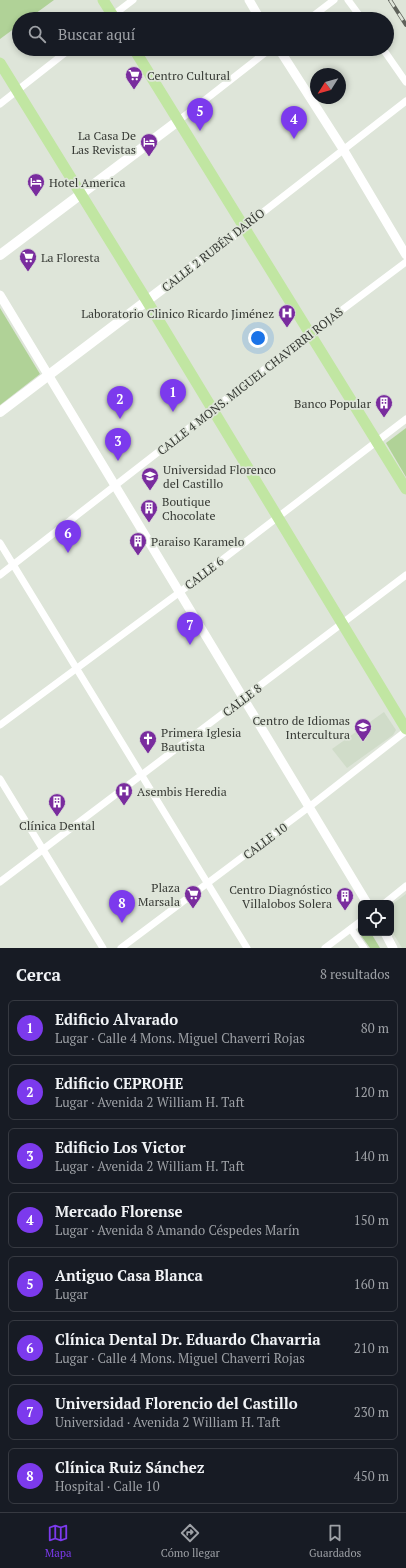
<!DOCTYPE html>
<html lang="es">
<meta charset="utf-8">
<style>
body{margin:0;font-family:"PT Serif",serif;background:#242831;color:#f1f3f6}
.controls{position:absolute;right:12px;bottom:12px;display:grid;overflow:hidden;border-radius:6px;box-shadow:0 2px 6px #0003}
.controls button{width:36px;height:36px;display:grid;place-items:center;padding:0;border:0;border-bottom:1px solid #363941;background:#171b24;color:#f1f3f6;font:20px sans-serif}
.compass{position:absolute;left:310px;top:68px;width:36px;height:36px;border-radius:50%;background:#171b24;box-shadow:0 2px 6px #0003;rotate:233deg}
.you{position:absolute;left:258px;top:338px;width:14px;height:14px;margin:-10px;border:3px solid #fff;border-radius:50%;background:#1a73e8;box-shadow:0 0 0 6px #1a73e833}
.badge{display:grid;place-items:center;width:26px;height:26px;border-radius:50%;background:#7c3aed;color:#fff;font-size:13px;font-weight:700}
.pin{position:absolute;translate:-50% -33px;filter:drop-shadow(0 1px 2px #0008)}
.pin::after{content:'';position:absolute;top:21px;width:14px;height:12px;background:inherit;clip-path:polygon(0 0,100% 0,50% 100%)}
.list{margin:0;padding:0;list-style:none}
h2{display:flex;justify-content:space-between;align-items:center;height:52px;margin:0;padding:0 16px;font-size:17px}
h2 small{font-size:13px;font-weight:400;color:#9ea1a6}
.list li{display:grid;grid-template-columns:26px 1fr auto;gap:12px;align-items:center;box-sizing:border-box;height:56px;margin:0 8px 8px;padding:0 8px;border:1px solid #363941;border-radius:6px}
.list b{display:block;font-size:15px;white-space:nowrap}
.list p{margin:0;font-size:13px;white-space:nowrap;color:#9ea1a6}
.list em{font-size:13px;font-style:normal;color:#9ea1a6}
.icon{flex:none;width:22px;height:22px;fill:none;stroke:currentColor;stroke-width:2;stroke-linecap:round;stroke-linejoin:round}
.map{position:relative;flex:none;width:406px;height:948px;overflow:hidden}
.search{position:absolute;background:#171b24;box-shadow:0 2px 6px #0003;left:12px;right:12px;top:12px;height:44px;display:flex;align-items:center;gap:10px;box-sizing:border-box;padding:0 14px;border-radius:22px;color:#9ea1a6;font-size:15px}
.sheet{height:564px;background:#171b24}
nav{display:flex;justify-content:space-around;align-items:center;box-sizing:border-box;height:56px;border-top:1px solid #363941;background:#171b24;font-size:11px;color:#9ea1a6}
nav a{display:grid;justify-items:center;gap:2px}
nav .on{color:#7c3aed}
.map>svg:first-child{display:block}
</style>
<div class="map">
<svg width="406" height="948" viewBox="0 0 406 948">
<rect width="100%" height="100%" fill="#dee5d9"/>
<g fill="#d0dcc9">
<path d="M384,712L396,730L393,735L347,768L332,749Z"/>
<path d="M406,894V948H402L391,930V905Z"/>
</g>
<g fill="#b0d297">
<path d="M0,0H54L28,19H19V25L0,39Z"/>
<path d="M0,308L40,374L0,405Z"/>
<path d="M406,428V477L386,443Z"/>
<path d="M361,933H371L380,948H370L360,934Z"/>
</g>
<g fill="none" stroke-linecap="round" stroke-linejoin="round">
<g stroke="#fff" stroke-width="7">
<path d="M348,0L362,19"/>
<path d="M108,19L133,0"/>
<path d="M309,19L334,0"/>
<path d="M383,49L406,82"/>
<path d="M0,104L70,49"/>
<path d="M178,121L270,49"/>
<path d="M244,227L406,101"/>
<path d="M0,543L247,948"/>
<path d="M0,575L310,334L406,262"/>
<path d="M0,725L180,592L406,419"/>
<path d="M0,779L103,948"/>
<path d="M0,882L406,575"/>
<path d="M385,903L406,886"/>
<path d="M351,929L364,948"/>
<path d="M121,948L309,807L406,731"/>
<path d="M325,948L361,921"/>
</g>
<g stroke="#fff" stroke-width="9">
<path d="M249,0L260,19"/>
<path d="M279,49L343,149L406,255"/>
<path d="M0,295L367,903"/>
<path d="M385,933L393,948"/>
</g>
<g stroke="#fff" stroke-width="10">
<path d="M0,255L178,121"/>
<path d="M0,412L244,227"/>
</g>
<g stroke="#c1e6a2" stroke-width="11">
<path d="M103,0L115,19"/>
<path d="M134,49L406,489"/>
<path d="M0,63L147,301L406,729"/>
</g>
<g stroke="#5e625b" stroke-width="4">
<path id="rail" d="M390,0L406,25"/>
</g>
<use href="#rail" stroke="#dee5d9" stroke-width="2.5" stroke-dasharray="8" stroke-linecap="butt"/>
</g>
<defs>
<g id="supermarket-pin" transform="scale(0.9)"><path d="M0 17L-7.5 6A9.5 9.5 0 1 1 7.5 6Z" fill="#792c9e" stroke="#dee5d9"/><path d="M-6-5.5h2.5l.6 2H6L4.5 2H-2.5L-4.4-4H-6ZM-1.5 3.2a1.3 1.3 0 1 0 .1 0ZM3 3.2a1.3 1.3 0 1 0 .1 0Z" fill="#fff"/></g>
<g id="hotel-pin" transform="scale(0.9)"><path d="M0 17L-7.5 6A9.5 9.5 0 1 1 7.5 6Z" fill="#792c9e" stroke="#dee5d9"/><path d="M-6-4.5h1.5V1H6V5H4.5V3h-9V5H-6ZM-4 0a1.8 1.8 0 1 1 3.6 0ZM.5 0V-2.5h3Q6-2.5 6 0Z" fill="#fff"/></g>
<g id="hospital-pin" transform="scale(0.9)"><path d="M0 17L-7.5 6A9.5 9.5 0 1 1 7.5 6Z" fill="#792c9e" stroke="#dee5d9"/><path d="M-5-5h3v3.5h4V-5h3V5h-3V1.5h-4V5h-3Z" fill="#fff"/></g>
<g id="building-pin" transform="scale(0.9)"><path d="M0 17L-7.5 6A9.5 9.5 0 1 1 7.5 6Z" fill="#792c9e" stroke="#dee5d9"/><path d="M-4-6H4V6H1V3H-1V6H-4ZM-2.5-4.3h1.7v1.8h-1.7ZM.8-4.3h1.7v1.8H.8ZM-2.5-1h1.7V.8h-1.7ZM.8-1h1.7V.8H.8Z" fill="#fff"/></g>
<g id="university-pin" transform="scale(0.9)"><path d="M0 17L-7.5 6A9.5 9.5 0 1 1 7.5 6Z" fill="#792c9e" stroke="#dee5d9"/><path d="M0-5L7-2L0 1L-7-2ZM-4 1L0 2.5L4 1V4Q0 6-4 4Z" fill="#fff"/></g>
<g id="church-pin" transform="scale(0.9)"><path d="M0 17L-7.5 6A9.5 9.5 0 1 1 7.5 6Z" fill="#792c9e" stroke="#dee5d9"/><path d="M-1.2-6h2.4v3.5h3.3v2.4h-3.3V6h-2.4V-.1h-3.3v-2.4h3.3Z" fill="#fff"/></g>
</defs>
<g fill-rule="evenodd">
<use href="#supermarket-pin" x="134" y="75"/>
<use href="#hotel-pin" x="149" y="142"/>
<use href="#hotel-pin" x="36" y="182"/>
<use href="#supermarket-pin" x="28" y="257"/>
<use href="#hospital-pin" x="287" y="313"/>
<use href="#building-pin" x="384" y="403"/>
<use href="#university-pin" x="150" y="476"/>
<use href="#building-pin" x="149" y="508"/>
<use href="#building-pin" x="138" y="541"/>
<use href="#university-pin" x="363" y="727"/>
<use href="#church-pin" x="148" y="739"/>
<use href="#hospital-pin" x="124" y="791"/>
<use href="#building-pin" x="57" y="802"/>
<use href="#supermarket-pin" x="193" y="894"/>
<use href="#building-pin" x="345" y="896"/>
</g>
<g text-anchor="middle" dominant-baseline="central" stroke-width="3.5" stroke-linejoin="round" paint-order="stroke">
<g font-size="12" fill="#373a35" stroke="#dee5d9" text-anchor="start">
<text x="147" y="75">Centro Cultural</text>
<text x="136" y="135" text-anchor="end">La Casa De<tspan x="136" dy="14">Las Revistas</tspan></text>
<text x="49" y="182">Hotel America</text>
<text x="41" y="257">La Floresta</text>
<text x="274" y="313" text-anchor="end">Laboratorio Clinico Ricardo Jiménez</text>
<text x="371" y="403" text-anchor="end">Banco Popular</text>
<text x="163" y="469">Universidad Florenco<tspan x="163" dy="14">del Castillo</tspan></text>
<text x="162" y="501">Boutique<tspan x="162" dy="14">Chocolate</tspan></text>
<text x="151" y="541">Paraiso Karamelo</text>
<text x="350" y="720" text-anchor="end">Centro de Idiomas<tspan x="350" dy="14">Intercultura</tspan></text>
<text x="161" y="732">Primera Iglesia<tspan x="161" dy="14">Bautista</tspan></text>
<text x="137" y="791">Asembis Heredia</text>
<text x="57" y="825" text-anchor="middle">Clínica Dental</text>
<text x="180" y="887" text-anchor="end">Plaza<tspan x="180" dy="14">Marsala</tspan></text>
<text x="332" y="889" text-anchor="end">Centro Diagnóstico<tspan x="332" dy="14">Villalobos Solera</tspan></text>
</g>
<g font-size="12" fill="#373a35" stroke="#dee5d9">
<text transform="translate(213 250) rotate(-38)">CALLE 2 RUBÉN DARÍO</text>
<text transform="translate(250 381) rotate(-38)">CALLE 4 MONS. MIGUEL CHAVERRI ROJAS</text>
<text transform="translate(204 573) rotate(-37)">CALLE 6</text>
<text transform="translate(242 700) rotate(-37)">CALLE 8</text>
<text transform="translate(265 841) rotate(-37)">CALLE 10</text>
</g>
</g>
</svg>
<div class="controls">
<button><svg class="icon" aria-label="locate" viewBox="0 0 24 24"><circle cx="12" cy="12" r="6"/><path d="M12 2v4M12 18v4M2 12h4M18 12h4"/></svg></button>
</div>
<svg class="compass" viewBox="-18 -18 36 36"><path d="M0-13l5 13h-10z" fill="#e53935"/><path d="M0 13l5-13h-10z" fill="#9ea1a6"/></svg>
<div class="you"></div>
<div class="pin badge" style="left:173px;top:412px">1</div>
<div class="pin badge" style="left:120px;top:419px">2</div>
<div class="pin badge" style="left:118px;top:461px">3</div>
<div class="pin badge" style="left:294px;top:139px">4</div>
<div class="pin badge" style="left:200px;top:131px">5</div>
<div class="pin badge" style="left:68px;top:553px">6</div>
<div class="pin badge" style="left:190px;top:645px">7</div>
<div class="pin badge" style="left:122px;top:923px">8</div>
<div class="search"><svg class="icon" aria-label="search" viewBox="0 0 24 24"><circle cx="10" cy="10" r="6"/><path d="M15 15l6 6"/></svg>Buscar aquí</div>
</div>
<section class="sheet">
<h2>Cerca<small>8 resultados</small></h2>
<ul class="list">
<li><span class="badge">1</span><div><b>Edificio Alvarado</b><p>Lugar · Calle 4 Mons. Miguel Chaverri Rojas</p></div><em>80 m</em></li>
<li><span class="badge">2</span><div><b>Edificio CEPROHE</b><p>Lugar · Avenida 2 William H. Taft</p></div><em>120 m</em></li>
<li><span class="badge">3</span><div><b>Edificio Los Victor</b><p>Lugar · Avenida 2 William H. Taft</p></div><em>140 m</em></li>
<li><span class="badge">4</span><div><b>Mercado Florense</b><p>Lugar · Avenida 8 Amando Céspedes Marín</p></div><em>150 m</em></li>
<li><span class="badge">5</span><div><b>Antiguo Casa Blanca</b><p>Lugar</p></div><em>160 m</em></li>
<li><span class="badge">6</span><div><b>Clínica Dental Dr. Eduardo Chavarria</b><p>Lugar · Calle 4 Mons. Miguel Chaverri Rojas</p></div><em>210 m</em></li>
<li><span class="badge">7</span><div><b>Universidad Florencio del Castillo</b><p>Universidad · Avenida 2 William H. Taft</p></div><em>230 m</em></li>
<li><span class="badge">8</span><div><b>Clínica Ruiz Sánchez</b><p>Hospital · Calle 10</p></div><em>450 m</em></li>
</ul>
</section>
<nav>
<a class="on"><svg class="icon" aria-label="map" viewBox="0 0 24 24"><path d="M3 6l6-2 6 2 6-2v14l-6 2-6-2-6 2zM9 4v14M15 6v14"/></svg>Mapa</a>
<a><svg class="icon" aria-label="directions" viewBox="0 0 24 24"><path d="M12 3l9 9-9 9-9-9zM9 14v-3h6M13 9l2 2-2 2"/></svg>Cómo llegar</a>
<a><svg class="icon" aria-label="saved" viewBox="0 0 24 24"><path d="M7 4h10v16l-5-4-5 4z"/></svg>Guardados</a>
</nav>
